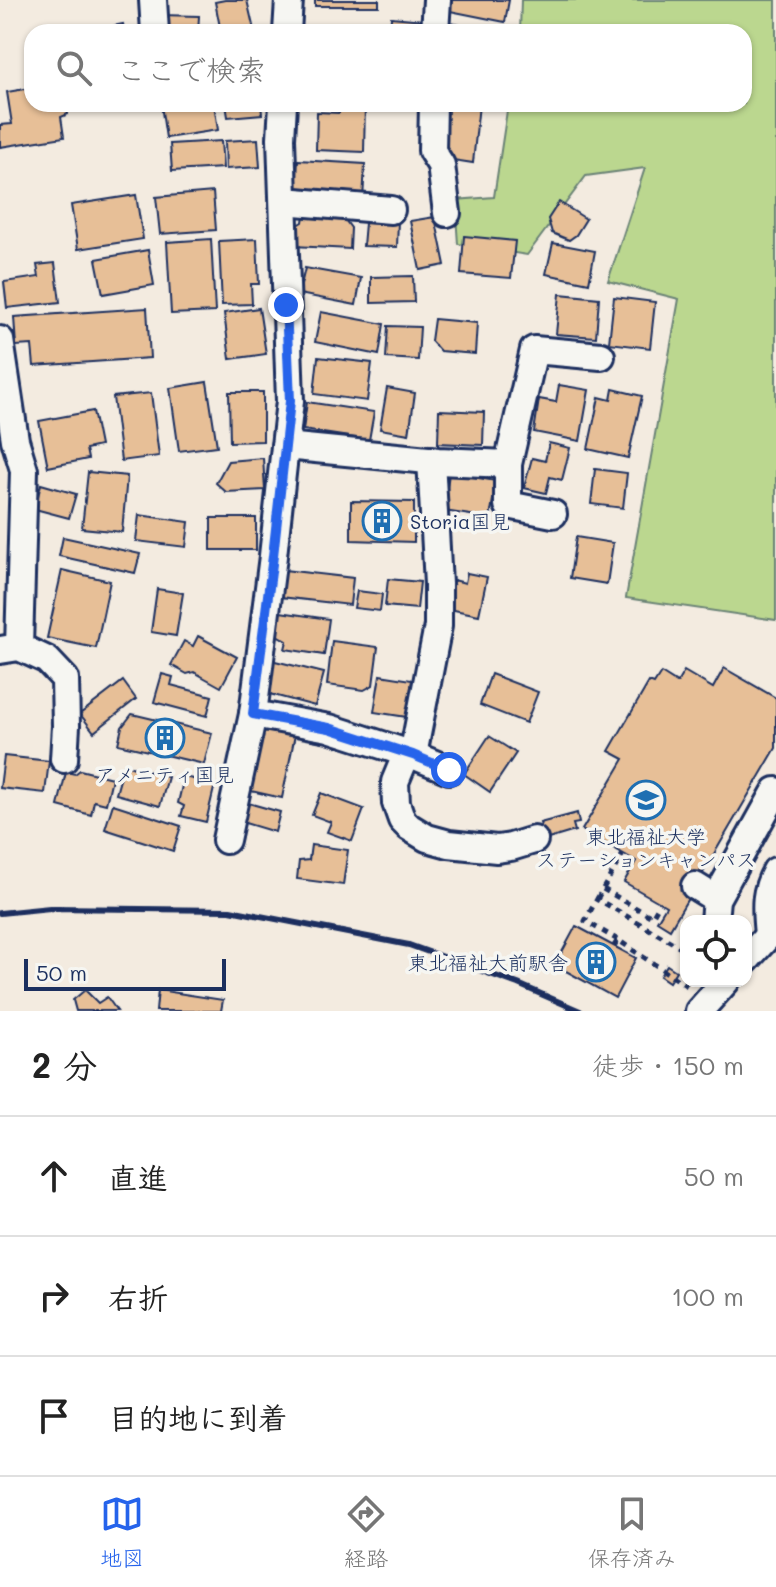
<!DOCTYPE html>
<html lang="ja">
<meta charset="utf-8">
<style>
body{margin:0;font-family:Mali,"Klee One",sans-serif;background:#f6f6f6;color:#222}
.controls{position:absolute;right:24px;bottom:24px;display:grid;overflow:hidden;border-radius:16px;box-shadow:0 2px 6px #0004}
.controls button{width:72px;height:72px;display:grid;place-items:center;padding:0;border:0;border-bottom:2px solid #e0e0e0;background:#fff;color:#222;font:40px sans-serif}
.scale{position:absolute;left:24px;bottom:20px;width:202px;box-sizing:border-box;padding-left:8px;border:4px solid #1b2f5e;border-top:0;font-size:22px;line-height:28px;white-space:nowrap;color:#1b2f5e;-webkit-text-stroke:6px #f6f6f2;paint-order:stroke}
.stop{position:absolute;width:24px;height:24px;margin:-18px;border:6px solid #2563eb;border-radius:50%;background:#fff}
.stop.end{background:#2563eb;border-color:#fff;box-shadow:0 2px 8px #0008}
.list{margin:0;padding:0;list-style:none}
h2{display:flex;justify-content:space-between;align-items:center;height:104px;margin:0;padding:0 32px;font-size:34px}
h2 small{font-size:26px;font-weight:400;color:#767676}
.list li{display:grid;grid-template-columns:52px 1fr auto;gap:24px;align-items:center;box-sizing:border-box;height:120px;padding:0 32px;border-top:2px solid #e0e0e0}
.list b{display:block;font-size:30px;white-space:nowrap}
.list em{font-size:26px;font-style:normal;color:#767676}
.icon{flex:none;width:44px;height:44px;fill:none;stroke:currentColor;stroke-width:2;stroke-linecap:round;stroke-linejoin:round}
.map{position:relative;flex:none;width:776px;height:1011px;overflow:hidden}
.search{position:absolute;background:#fff;box-shadow:0 2px 6px #0004;left:24px;right:24px;top:24px;height:88px;display:flex;align-items:center;gap:20px;box-sizing:border-box;padding:0 28px;border-radius:24px;color:#767676;font-size:30px}
.sheet{height:464px;background:#fff}
nav{display:flex;justify-content:space-around;align-items:center;box-sizing:border-box;height:112px;border-top:2px solid #e0e0e0;background:#fff;font-size:22px;color:#767676}
nav a{display:grid;justify-items:center;gap:4px}
nav .on{color:#2563eb}
.map>svg:first-child{display:block}
</style>
<div class="map">
<svg width="776" height="1011" viewBox="0 0 776 1011">
<rect width="100%" height="100%" fill="#f3ebe0"/>
<filter id="ink" filterUnits="userSpaceOnUse"><feTurbulence type="fractalNoise" baseFrequency=".0125" numOctaves="2"/><feDisplacementMap in="SourceGraphic" scale="16" xChannelSelector="R" yChannelSelector="G"/><feConvolveMatrix kernelMatrix="1 2 1 2 8 2 1 2 1" color-interpolation-filters="sRGB"/></filter>
<g filter="url(#ink)">
<path fill="#bbd78f" stroke="#6b8376" stroke-width="2" d="M521,0H776V620L626,598L679,299L608,281L645,168L586,176L527,255L458,244L455,200L494,197L508,104H744V32H520Z"/>
<g fill="#e7bf97" stroke="#1b2f5e" stroke-width="2">
<path d="M225,0H247L254,30L221,32L215,2Z"/>
<rect x="315" y="0" width="64" height="6"/>
<path d="M452,0H509L505,22L450,11Z"/>
<path d="M160,15L199,16L198,32H160Z"/>
<path d="M391,17L423,20L422,32H390Z"/>
<path d="M450,23L496,32H448Z"/>
<path d="M123,24L125,32H85Z"/>
<path d="M31,88L32,104L34,106L67,104L68,114L61,117L64,137L0,147V125L12,124L7,92Z"/>
<path d="M168,104H214L218,130L166,138L161,105Z"/>
<path d="M226,104H261L262,114L228,117Z"/>
<path d="M339,104H365L364,152L316,150L317,112L339,113Z"/>
<path d="M451,104H479L473,163L453,160V156L443,152L446,111Z"/>
<path d="M258,139L260,167L226,169L225,141Z"/>
<path d="M221,141L223,168L172,171L170,144Z"/>
<path d="M298,160L365,164L363,200L296,196Z"/>
<path d="M213,192L216,230L160,234L156,197Z"/>
<path d="M136,195L143,239L78,249L71,205Z"/>
<path d="M559,202L586,219L576,235L569,240L552,233L548,219Z"/>
<path d="M305,210L342,216L351,228L350,249L294,246L295,227L303,222Z"/>
<path d="M435,217L445,265L420,270L410,221Z"/>
<path d="M382,219L398,220L397,247L363,246L365,223L379,224Z"/>
<path d="M464,236L515,241L511,278L461,274Z"/>
<path d="M211,239L215,312L171,314L167,242Z"/>
<path d="M257,239L259,284H251L252,304L222,305L219,241Z"/>
<path d="M553,243L595,251L589,283L546,274Z"/>
<path d="M148,250L154,285L103,294L96,259Z"/>
<path d="M55,263L60,302L7,308L4,282L39,277L37,265Z"/>
<path d="M305,268L361,278L356,305L299,294Z"/>
<path d="M413,276L414,302L371,303V277Z"/>
<path d="M560,294L599,298L596,337L556,334Z"/>
<path d="M614,297L655,302L650,348L609,343Z"/>
<path d="M147,308L150,358L34,366L32,345L16,346L14,317Z"/>
<path d="M259,308L266,354L230,359L224,313Z"/>
<path d="M321,312L384,324L379,355L315,342Z"/>
<path d="M434,319L477,323L475,354L440,351L431,341Z"/>
<path d="M388,326L420,327L418,360L386,358Z"/>
<path d="M318,357L372,363L367,401L314,394Z"/>
<path d="M207,382L217,446L179,451L170,388Z"/>
<path d="M559,385L589,390L580,441L534,432L539,399L556,402Z"/>
<path d="M387,388L415,393L409,434L380,429Z"/>
<path d="M613,389L642,396L628,458L588,449L599,397L611,400Z"/>
<path d="M229,392H263V441L230,442Z"/>
<path d="M151,393L159,456L121,461L113,397Z"/>
<path d="M307,402L374,412L369,440L303,430Z"/>
<path d="M439,410L484,412L483,445L438,443Z"/>
<path d="M93,411L100,446L86,449L88,459L48,467L39,421Z"/>
<path d="M549,443L570,448L562,480L550,477L546,493L524,488L532,458L545,461Z"/>
<path d="M263,458L265,490L226,492L216,483L228,461Z"/>
<path d="M595,469L627,473L623,508L591,504Z"/>
<path d="M88,472L127,476L122,532L82,528Z"/>
<path d="M449,473L496,481L490,518L444,511Z"/>
<path d="M41,484L76,494L69,518L35,509Z"/>
<path d="M351,501L414,502V542L351,540Z"/>
<path d="M139,515L189,522L186,547L136,541Z"/>
<rect x="211" y="518" width="45" height="32"/>
<path d="M63,537L140,554L135,573L59,556Z"/>
<path d="M576,537L613,543L607,584L570,578Z"/>
<path d="M62,570L110,581L96,648L47,638Z"/>
<path d="M284,570L353,578L350,605L281,597Z"/>
<path d="M467,573L487,577L479,615L449,609L454,580L465,583Z"/>
<path d="M388,579L420,582L417,609L385,606Z"/>
<path d="M157,589L183,593L176,636L151,632Z"/>
<path d="M357,591L382,594L380,611L354,608Z"/>
<path d="M280,612L329,619L324,655L285,649L287,641L277,635Z"/>
<path d="M198,636L237,657L221,687L194,672L187,674L171,665L184,641L193,646Z"/>
<path d="M332,641L378,647L373,685L364,690L327,685Z"/>
<path d="M271,660L324,673L315,706L262,692Z"/>
<path d="M724,668L776,698V748L670,929L657,921L666,906L624,882L636,861L582,830L624,759L609,751L649,682L654,684L661,673L677,683L684,671L713,688Z"/>
<path d="M162,674L173,677L171,685L212,696L207,716L154,702Z"/>
<path d="M491,674L538,692L526,723L480,705Z"/>
<path d="M380,675L412,680L407,717L374,712Z"/>
<path d="M123,681L136,699L94,732L80,714Z"/>
<path d="M132,714L212,733L204,764L118,744L122,727Z"/>
<path d="M264,723L296,730L282,798L251,791Z"/>
<path d="M489,736L516,753L490,792L464,774Z"/>
<path d="M4,756L49,761L45,793L0,788Z"/>
<path d="M124,765L168,777L160,806L116,794Z"/>
<path d="M80,770L112,778L106,804L94,801L91,815L58,806L66,772L75,774Z"/>
<path d="M184,777L215,784L206,822L181,816L184,806L178,803Z"/>
<path d="M321,793L364,809L352,841L327,832L331,822L312,815Z"/>
<path d="M241,801L280,812L275,832L235,820Z"/>
<path d="M113,804L181,826L173,851L105,829Z"/>
<path d="M577,813L579,823L573,824L575,831L545,840L540,823Z"/>
<path d="M311,845L348,850L343,885L297,879L299,861L309,860Z"/>
<path d="M576,926L636,958L615,998L555,965Z"/>
<path d="M667,965L676,971L669,982L660,976Z"/>
<path d="M85,990L98,1003L107,997L117,1011H76L73,1000Z"/>
<path d="M158,990L223,1000L221,1011H156Z"/>
</g>
<g fill="none" stroke-linecap="round" stroke-linejoin="round">
<g stroke="#1b2f5e" stroke-width="32">
<g id="minor">
<path d="M153,0L155,32"/>
<path d="M287,32L289,0"/>
<path d="M435,32L437,0"/>
<path d="M433,104L432,151L441,165L447,213"/>
<path d="M284,201L391,210"/>
<path d="M0,340L15,440L24,470L19,647"/>
<path d="M285,446L438,461L508,464L534,350L601,356"/>
<path d="M508,464V505L553,514"/>
<path d="M0,650L19,647L47,660L65,679L66,726L64,759"/>
<path d="M253,714L329,728L413,755L449,770"/>
<path d="M407,753L395,782L396,803L402,820L409,827L427,838L449,844L497,849L511,847L534,840"/>
<path d="M413,755L438,626V584L431,460"/>
<path d="M226,840L253,714L273,556L290,401L281,138L283,104"/>
<path d="M695,886L716,899"/>
<path d="M714,921L716,899L776,791"/>
<path d="M768,936C766,909 763,895 776,871"/>
<path d="M746,960L776,927"/>
<path d="M699,1011L726,981"/>
</g>
</g>
<g stroke="#1b2f5e" stroke-width="5" stroke-dasharray="6 6" stroke-linecap="butt">
<path d="M603,889L652,917L660,903"/>
<path d="M597,899L623,854"/>
<path d="M618,940L585,921L597,899L682,948"/>
<path d="M614,946L618,940L687,986"/>
</g>
<use href="#minor" stroke="#f6f6f2" stroke-width="26"/>
<path stroke="#1b2f5e" stroke-width="6" d="M0,913L50,908L230,910L409,945L518,984L580,1011"/>
</g>
</g>
<g fill="none" stroke-linecap="round" stroke-linejoin="round" filter="url(#ink)">
<path stroke="#2563eb" stroke-width="10" d="M286,305L290,401L273,556L253,714L329,728L413,755L449,770"/>
</g>
<defs>
<g id="building-ring" transform="scale(2)"><circle r="9.5" fill="#f6f6f2" stroke="#1f6fb2" stroke-width="1.5"/><path d="M-4-6H4V6H1V3H-1V6H-4ZM-2.5-4.3h1.7v1.8h-1.7ZM.8-4.3h1.7v1.8H.8ZM-2.5-1h1.7V.8h-1.7ZM.8-1h1.7V.8H.8Z" fill="#1f6fb2"/></g>
<g id="university-ring" transform="scale(2)"><circle r="9.5" fill="#f6f6f2" stroke="#1f6fb2" stroke-width="1.5"/><path d="M0-5L7-2L0 1L-7-2ZM-4 1L0 2.5L4 1V4Q0 6-4 4Z" fill="#1f6fb2"/></g>
</defs>
<g fill-rule="evenodd">
<use href="#building-ring" x="382" y="521"/>
<use href="#building-ring" x="165" y="738"/>
<use href="#university-ring" x="646" y="800"/>
<use href="#building-ring" x="596" y="962"/>
</g>
<g text-anchor="middle" dominant-baseline="central" stroke-width="7" stroke-linejoin="round" paint-order="stroke">
<g font-size="20" fill="#1b2f5e" stroke="#f6f6f2">
<text x="410" y="521" text-anchor="start">Storia国見</text>
<text x="165" y="774">アメニティ国見</text>
<text x="646" y="836">東北福祉大学<tspan x="646" dy="23">ステーションキャンパス</tspan></text>
<text x="568" y="962" text-anchor="end">東北福祉大前駅舎</text>
</g>
</g>
</svg>
<div class="controls">
<button><svg class="icon" aria-label="locate" viewBox="0 0 24 24"><circle cx="12" cy="12" r="6"/><path d="M12 2v4M12 18v4M2 12h4M18 12h4"/></svg></button>
</div>
<div class="scale">50 m</div>
<div class="stop" style="left:449px;top:770px"></div>
<div class="stop end" style="left:286px;top:305px"></div>
<div class="search"><svg class="icon" aria-label="search" viewBox="0 0 24 24"><circle cx="10" cy="10" r="6"/><path d="M15 15l6 6"/></svg>ここで検索</div>
</div>
<section class="sheet">
<h2>2 分<small>徒歩 · 150 m</small></h2>
<ul class="list">
<li><svg class="icon" aria-label="ahead" viewBox="0 0 24 24"><path d="M12 20V5M6 11l6-6 6 6"/></svg><div><b>直進</b></div><em>50 m</em></li>
<li><svg class="icon" aria-label="right" viewBox="0 0 24 24"><path d="M7 20v-9h11M14 6l5 5-5 5"/></svg><div><b>右折</b></div><em>100 m</em></li>
<li><svg class="icon" aria-label="arrive" viewBox="0 0 24 24"><path d="M6 21V4h12l-3 4 3 4H6"/></svg><div><b>目的地に到着</b></div></li>
</ul>
</section>
<nav>
<a class="on"><svg class="icon" aria-label="map" viewBox="0 0 24 24"><path d="M3 6l6-2 6 2 6-2v14l-6 2-6-2-6 2zM9 4v14M15 6v14"/></svg>地図</a>
<a><svg class="icon" aria-label="directions" viewBox="0 0 24 24"><path d="M12 3l9 9-9 9-9-9zM9 14v-3h6M13 9l2 2-2 2"/></svg>経路</a>
<a><svg class="icon" aria-label="saved" viewBox="0 0 24 24"><path d="M7 4h10v16l-5-4-5 4z"/></svg>保存済み</a>
</nav>
